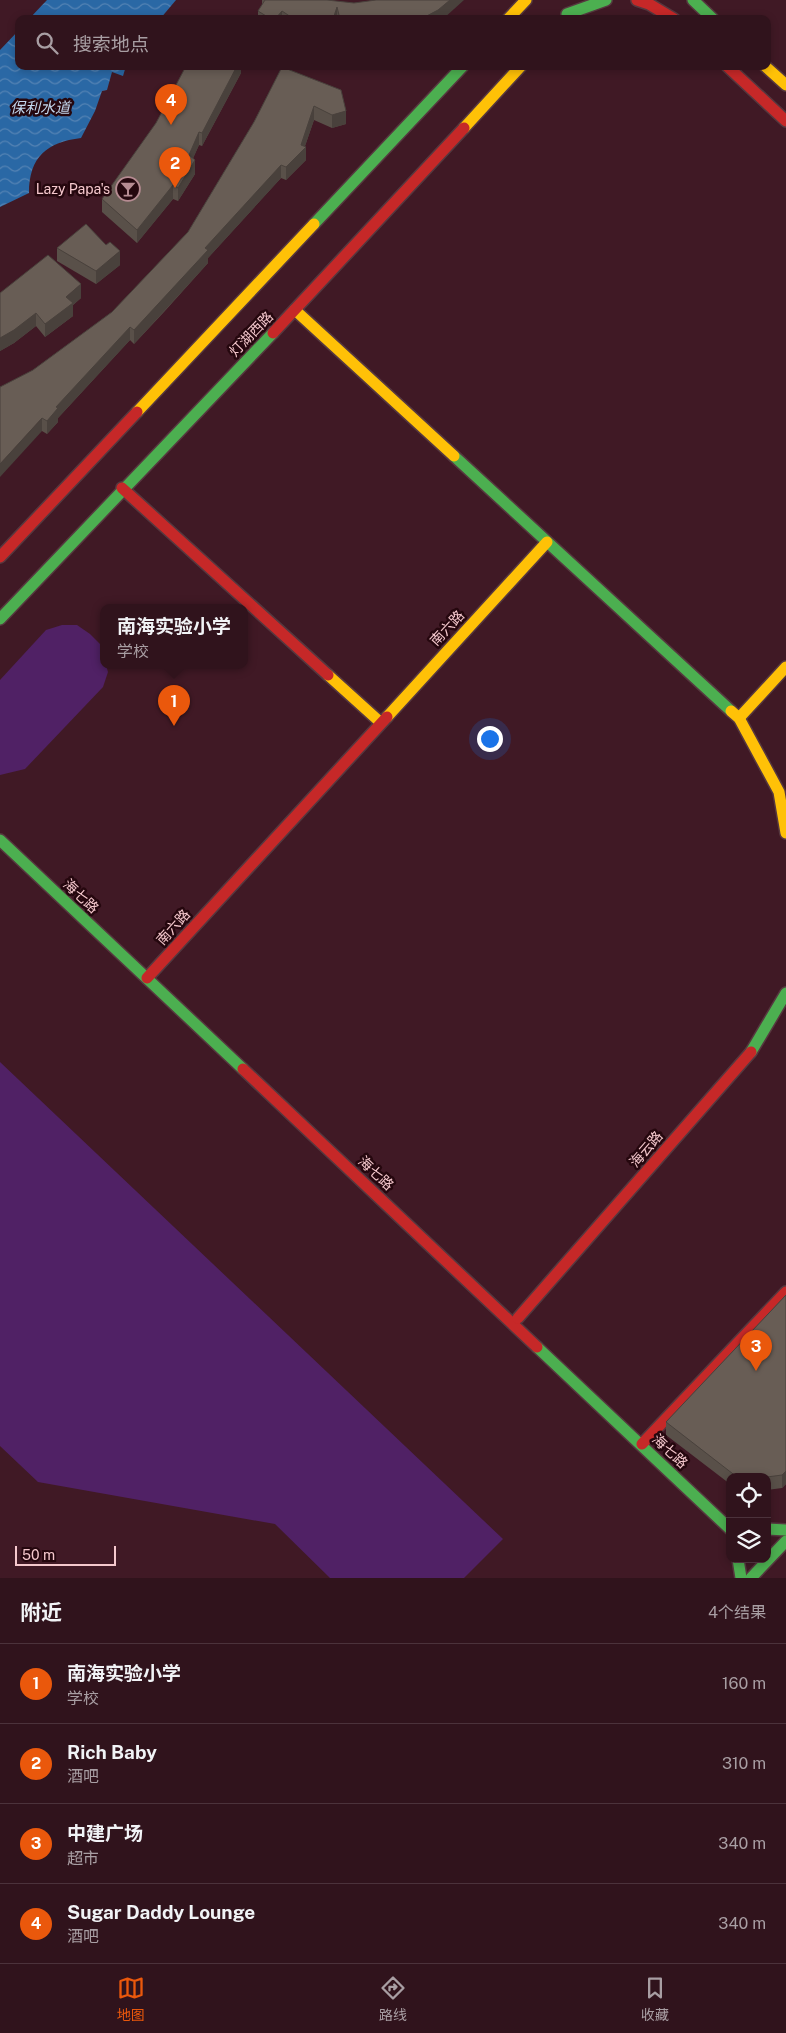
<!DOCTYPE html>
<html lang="zh">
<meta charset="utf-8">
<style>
body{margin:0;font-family:"Public Sans","Noto Sans SC",sans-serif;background:#3c2029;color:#f1f3f6}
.controls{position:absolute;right:15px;bottom:15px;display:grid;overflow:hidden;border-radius:10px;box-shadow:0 2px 8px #0003}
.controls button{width:45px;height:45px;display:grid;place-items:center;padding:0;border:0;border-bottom:1px solid #4b323b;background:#30131c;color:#f1f3f6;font:25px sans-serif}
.scale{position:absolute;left:15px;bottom:12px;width:101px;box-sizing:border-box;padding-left:5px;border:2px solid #f5c8cd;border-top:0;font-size:14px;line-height:18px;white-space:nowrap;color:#f5c8cd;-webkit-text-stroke:4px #25070e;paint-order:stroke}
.you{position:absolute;left:489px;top:738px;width:18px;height:18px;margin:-12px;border:4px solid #fff;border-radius:50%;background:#1a73e8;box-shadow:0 0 0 8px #1a73e833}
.badge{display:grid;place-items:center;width:32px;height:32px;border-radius:50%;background:#ea580c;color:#fff;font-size:16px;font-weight:700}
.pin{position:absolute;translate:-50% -41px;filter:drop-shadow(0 1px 2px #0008)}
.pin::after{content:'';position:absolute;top:26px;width:18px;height:15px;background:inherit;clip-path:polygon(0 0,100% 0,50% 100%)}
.popup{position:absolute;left:100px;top:604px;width:148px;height:65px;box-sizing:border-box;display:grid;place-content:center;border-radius:10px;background:#30131c;filter:drop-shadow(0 1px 4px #0005);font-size:16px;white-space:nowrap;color:#a89ea3}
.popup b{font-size:19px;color:#f1f3f6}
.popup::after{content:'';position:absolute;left:50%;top:100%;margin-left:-10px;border:10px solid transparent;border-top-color:#30131c}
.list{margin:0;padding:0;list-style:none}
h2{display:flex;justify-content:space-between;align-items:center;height:65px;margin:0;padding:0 20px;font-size:21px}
h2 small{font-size:16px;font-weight:400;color:#a89ea3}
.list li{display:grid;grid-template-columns:32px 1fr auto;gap:15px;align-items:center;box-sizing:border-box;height:80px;padding:0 20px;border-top:1px solid #4b323b}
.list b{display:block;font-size:19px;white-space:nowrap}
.list p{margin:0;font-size:16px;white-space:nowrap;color:#a89ea3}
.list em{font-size:16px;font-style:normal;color:#a89ea3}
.icon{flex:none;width:28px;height:28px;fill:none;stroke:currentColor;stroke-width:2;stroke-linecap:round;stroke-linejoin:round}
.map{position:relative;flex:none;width:786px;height:1578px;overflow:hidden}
.search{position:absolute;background:#30131c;box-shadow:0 2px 8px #0003;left:15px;right:15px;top:15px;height:55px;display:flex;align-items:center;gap:12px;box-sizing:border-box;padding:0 18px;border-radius:10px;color:#a89ea3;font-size:19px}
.sheet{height:385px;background:#30131c}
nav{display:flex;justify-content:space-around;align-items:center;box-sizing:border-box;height:70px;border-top:1px solid #4b323b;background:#30131c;font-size:14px;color:#a89ea3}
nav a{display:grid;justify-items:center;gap:2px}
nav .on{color:#ea580c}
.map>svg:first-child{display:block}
</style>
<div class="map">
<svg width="786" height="1578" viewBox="0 0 786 1578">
<defs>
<pattern id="water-waves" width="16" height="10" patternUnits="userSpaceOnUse" patternTransform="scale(1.25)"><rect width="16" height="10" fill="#2a68a5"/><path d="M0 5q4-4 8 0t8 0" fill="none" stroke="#5483b4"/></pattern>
</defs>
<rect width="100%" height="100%" fill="#401925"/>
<g fill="#502165">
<path d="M62,625H77L90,634L100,644L108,672L103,687L25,769L0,775V680L46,630Z"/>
<path d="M0,1062L503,1539L464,1578H330L275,1524L38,1482L0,1446Z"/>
</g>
<g fill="url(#water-waves)">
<path d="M47,0H176L160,19H29Z"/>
<path d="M19,30V66H126L123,76L112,72L107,90L102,91L95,111L81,138C47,142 29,157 29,193L0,207V50Z"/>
</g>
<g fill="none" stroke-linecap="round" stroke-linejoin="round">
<g stroke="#56383f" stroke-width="14">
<g id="fast">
<path d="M693,0L713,19"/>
<path d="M567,14L606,0"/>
<path d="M314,224L463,66"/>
<path d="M454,456L731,711"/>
<path d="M0,619L273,333"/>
<path d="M0,840L243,1069"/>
<path d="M751,1052L786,993"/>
<path d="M537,1347L730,1529"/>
<path d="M767,1529L786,1530"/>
<path d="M738,1559L741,1578"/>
<path d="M751,1578L786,1541"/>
</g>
</g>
<g stroke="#56383f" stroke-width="14">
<g id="slow">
<path d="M508,19L526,0"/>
<path d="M765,66L786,85"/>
<path d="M464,128L521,66"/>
<path d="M295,310L454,456"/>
<path d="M137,412L314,224"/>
<path d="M328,675L380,722"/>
<path d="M731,711L739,718L779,792L786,833"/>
<path d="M387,717L547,542"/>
<path d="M739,718L786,667"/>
</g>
</g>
<g stroke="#56383f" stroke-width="14">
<g id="jam">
<path d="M637,0L649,4L674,19"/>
<path d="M727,66L786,121"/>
<path d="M273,333L464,128"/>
<path d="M122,488L328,675"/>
<path d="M0,557L137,412"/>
<path d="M147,978L387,717"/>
<path d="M243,1069L537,1347"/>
<path d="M518,1318L751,1052"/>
<path d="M642,1444L786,1292"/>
</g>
</g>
<use href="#fast" stroke="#4caf50" stroke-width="11"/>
<use href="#slow" stroke="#ffc107" stroke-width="11"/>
<use href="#jam" stroke="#c62828" stroke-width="11"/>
</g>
<g fill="#595049">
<path d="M262,0H327L443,19H258V11L262,5Z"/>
<path d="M241,66V73L202,146L199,145L193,158L195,174L178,201L173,199L137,243L102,212V199Z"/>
<path d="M282,67L346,124L332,128L314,120L305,146L306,160L286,180L281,178L208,258V263L164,312L134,344L130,340L58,418V422L47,434L42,431L33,370L112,312L188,232L254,122Z"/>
<path d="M57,248L120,265L96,284L57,261Z"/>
<path d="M0,293L81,298L73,305V316L45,337L36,326L14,343L0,351Z"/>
<path d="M786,1295V1484L782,1488L767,1490V1477H730V1484L666,1435V1422Z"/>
</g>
<g fill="#49413c">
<path d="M450,0H464L443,19H421Z"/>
<path d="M337,7V19H333Z"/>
<path d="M282,11V19H275Z"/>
<path d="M237,66H241V73L202,146V133Z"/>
<path d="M314,106V120L304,149L306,147V160L286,180V167L301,145Z"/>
<path d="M346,111V124L332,128V115Z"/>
<path d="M199,132V145L189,168V155Z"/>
<path d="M195,160V174L178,201V188Z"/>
<path d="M281,165V178L208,258V263L134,344V330L205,248Z"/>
<path d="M173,185V199L137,243V230Z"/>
<path d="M120,251V265L96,284V271Z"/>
<path d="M81,284V298L73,305V316L45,337V324L66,297Z"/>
<path d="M36,313V326L14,343L0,351V338Z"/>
<path d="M130,327V340L58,418V422L47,434V421L56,407Z"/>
<path d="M42,418V431L0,477V464Z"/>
<path d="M786,1471V1484L782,1488V1475Z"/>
</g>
<g fill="#685d55" stroke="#49413c">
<path d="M265,0H327L354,3L376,0H450L438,10L421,19H340L337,7L333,19H294L282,11L275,19H271L258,11Z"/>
<path d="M186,66H237L202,133L199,132L189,155L195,160L178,188L173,185L137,230L102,199L156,123Z"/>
<path d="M282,67L341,90L346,111L332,115L314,106L301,145L306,147L286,167L281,165L205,248L208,250L134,330L130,327L56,407L58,408L47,421L42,418L0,464V387L33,370L112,312L188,232L254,122Z"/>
<path d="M86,224L106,245L110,242L120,251L96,271L57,248Z"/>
<path d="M48,255L81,284L66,297L73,303L45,324L36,313L14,330L0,338V293Z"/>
<path d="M786,1295V1471L782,1475L767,1477H737L666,1422Z"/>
</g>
<defs>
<g id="bar-ring" transform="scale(1.25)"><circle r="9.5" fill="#25070e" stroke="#b68b92" stroke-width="1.5"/><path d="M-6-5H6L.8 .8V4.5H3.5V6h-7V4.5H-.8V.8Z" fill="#b68b92"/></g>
</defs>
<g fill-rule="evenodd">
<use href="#bar-ring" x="128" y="189"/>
</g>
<g text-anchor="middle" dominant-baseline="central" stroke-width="5" stroke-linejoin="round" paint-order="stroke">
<g font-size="14" fill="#f5c8cd" stroke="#25070e" text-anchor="end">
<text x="110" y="189">Lazy Papa's</text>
</g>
<g font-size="14" fill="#f5c8cd" stroke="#25070e">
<text transform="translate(251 334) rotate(-46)">灯湖西路</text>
<text transform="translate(447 628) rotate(-47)">南六路</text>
<text transform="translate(81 896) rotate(43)">海七路</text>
<text transform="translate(173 927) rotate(-48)">南六路</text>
<text transform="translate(646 1149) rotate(-49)">海云路</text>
<text transform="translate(376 1173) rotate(43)">海七路</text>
<text transform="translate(670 1451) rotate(43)">海七路</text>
</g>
<g font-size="15" font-style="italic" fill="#c4d8ee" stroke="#25070e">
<text x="40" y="107">保利水道</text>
</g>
</g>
</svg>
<div class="controls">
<button><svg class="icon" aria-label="locate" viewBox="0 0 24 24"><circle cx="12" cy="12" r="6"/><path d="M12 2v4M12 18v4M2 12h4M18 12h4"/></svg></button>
<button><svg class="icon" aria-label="layers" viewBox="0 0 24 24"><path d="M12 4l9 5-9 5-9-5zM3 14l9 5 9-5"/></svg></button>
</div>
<div class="scale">50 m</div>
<div class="you"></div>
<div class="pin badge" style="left:174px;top:726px">1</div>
<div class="popup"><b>南海实验小学</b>学校</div>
<div class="pin badge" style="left:175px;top:188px">2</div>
<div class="pin badge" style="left:756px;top:1371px">3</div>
<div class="pin badge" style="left:171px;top:125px">4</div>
<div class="search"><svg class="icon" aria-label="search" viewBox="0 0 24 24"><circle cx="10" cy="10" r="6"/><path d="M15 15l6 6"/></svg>搜索地点</div>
</div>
<section class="sheet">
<h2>附近<small>4个结果</small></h2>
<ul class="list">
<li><span class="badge">1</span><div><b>南海实验小学</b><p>学校</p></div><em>160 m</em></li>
<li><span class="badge">2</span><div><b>Rich Baby</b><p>酒吧</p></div><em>310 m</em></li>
<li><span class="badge">3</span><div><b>中建广场</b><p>超市</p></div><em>340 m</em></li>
<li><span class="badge">4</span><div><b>Sugar Daddy Lounge</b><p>酒吧</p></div><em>340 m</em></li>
</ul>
</section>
<nav>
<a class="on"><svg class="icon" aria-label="map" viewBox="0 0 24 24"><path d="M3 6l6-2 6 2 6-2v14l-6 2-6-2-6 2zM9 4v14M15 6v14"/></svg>地图</a>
<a><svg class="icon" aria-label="directions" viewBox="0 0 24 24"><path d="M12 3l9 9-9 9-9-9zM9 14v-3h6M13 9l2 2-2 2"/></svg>路线</a>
<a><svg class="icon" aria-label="saved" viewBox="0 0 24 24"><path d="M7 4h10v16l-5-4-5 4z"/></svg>收藏</a>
</nav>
